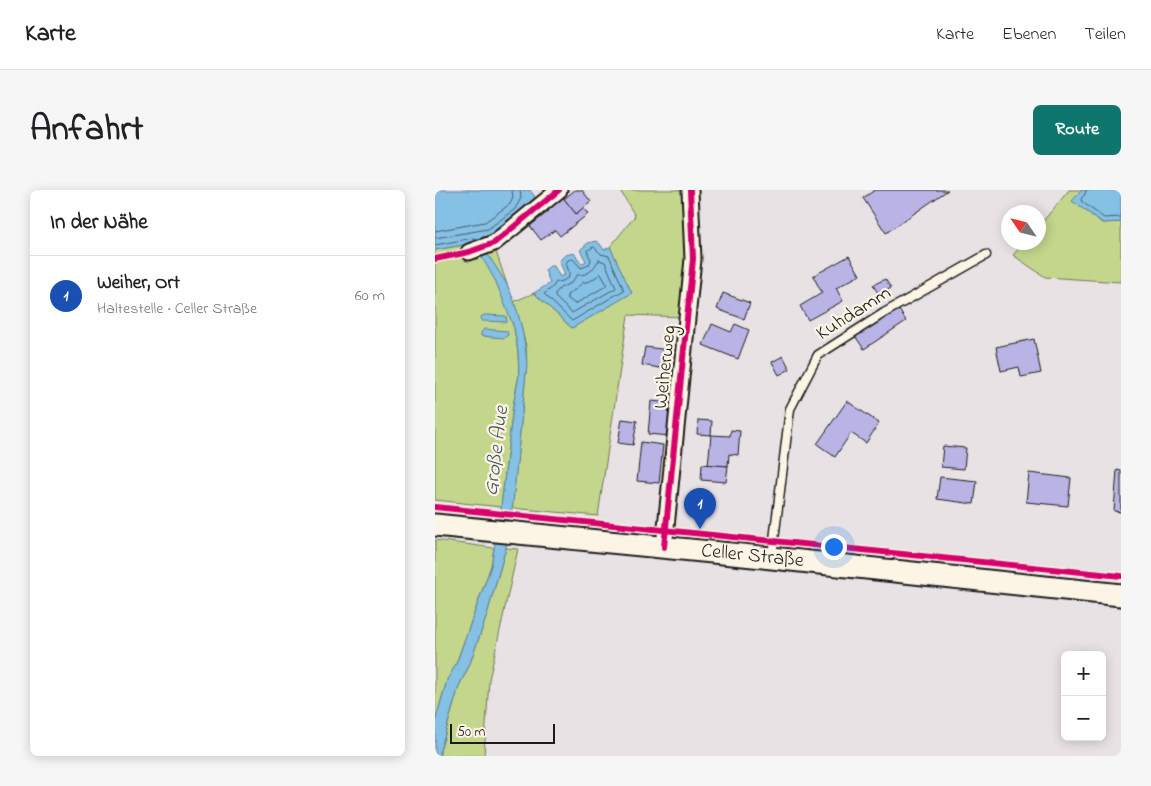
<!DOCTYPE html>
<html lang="de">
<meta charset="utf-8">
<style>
body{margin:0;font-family:"Indie Flower",sans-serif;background:#f6f6f6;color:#202124}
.controls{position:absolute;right:15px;bottom:15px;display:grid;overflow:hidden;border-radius:8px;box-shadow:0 2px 12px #0003}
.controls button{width:45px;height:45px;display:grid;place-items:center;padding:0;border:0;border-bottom:1px solid #e0e0e0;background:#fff;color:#202124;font:25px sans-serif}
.compass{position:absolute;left:566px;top:15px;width:45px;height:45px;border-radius:50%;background:#fff;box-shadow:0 2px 12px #0003;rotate:305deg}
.scale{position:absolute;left:15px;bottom:12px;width:105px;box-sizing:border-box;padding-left:5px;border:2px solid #1c1c1c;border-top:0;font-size:14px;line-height:18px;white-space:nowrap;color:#1c1c1c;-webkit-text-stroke:4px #fcf5e5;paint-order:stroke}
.you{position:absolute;left:398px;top:356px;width:18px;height:18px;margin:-12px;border:4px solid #fff;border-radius:50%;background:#1a73e8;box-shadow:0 0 0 8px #1a73e833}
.badge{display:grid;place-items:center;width:32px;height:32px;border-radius:50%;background:#0f766e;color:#fff;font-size:16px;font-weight:700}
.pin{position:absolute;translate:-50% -41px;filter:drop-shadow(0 1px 2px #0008)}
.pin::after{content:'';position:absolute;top:26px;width:18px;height:15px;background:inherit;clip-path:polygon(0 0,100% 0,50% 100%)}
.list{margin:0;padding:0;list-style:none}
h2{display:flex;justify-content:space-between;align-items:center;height:65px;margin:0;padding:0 20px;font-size:21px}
h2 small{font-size:16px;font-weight:400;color:#757577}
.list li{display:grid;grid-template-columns:32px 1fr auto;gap:15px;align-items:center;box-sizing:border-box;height:80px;padding:0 20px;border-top:1px solid #e0e0e0}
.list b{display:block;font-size:19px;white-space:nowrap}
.list p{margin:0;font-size:16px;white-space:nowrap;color:#757577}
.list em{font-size:16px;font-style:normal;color:#757577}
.map{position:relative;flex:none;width:686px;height:566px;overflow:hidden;border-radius:8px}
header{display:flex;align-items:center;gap:30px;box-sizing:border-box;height:70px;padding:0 25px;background:#fff;border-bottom:1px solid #e0e0e0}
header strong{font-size:24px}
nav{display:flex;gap:28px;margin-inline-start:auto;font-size:18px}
.intro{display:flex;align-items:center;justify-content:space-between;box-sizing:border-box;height:120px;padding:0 30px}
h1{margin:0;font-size:35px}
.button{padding:12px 22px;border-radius:8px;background:#0f766e;color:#fff;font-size:18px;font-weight:700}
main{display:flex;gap:30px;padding:0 30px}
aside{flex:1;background:#fff;border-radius:8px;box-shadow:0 2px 12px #0003}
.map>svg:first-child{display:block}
</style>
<header>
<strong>Karte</strong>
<nav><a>Karte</a><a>Ebenen</a><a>Teilen</a></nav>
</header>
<div class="intro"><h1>Anfahrt</h1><a class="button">Route</a></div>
<main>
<aside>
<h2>In der Nähe<small></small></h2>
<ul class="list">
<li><span class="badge" style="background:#1a4fb4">1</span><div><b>Weiher, Ort</b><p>Haltestelle · Celler Straße</p></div><em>60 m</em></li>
</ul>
</aside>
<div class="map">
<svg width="686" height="566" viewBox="0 0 686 566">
<rect width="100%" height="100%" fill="#e8e2e5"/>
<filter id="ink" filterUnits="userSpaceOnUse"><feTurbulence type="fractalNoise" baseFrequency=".02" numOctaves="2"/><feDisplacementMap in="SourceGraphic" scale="10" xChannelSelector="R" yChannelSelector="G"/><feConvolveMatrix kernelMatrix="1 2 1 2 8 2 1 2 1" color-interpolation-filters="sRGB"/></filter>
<g filter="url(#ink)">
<g fill="#c3d68c" stroke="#707954">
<path d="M185,0H251L254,58L249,127L193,125L163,326L77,318L92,173L91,156L84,129L70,111L79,138L83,162L84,185L78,216L66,317L0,310V60L57,50L78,112L99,103L137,138L196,103L175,57L200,26Z"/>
<path d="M634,0H647L638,11L667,33L686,32V92L610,87L578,65L589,53L604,52V36Z"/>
<path d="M0,350L59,358L56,376L21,474L12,490L0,532Z"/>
<path d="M71,358L83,359L54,490L49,566H5V561L24,496L34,476L51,428Z"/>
</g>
<g fill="#85c0e5" stroke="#5b7e95">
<path d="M0,0H95L100,7L89,27L47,52C53,67 63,79 71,93C83,115 90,148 92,173L78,313L71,358L51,428L34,476L24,496L5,561V566H0V532L12,490L21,474L56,376L66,317L78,216L84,185L83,162L79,138L61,92L39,53L0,60Z"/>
<path d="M647,0H686V32L668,33L637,11Z"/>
<path d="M161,51L165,54L169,60L175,57L197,103L137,138L99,103L115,93L110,80L115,76H119L125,87L130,84L124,71L130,65L139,63L147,74L151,71L145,60L153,53Z"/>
<path d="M49,125L71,126L72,132L47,131L46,127Z"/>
<path d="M49,139L72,141L73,145L69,148L46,146V143Z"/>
</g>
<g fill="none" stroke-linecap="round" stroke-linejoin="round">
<g stroke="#465e6c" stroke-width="1">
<path d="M651,0L650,4L646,9L647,12L669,28L686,27"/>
<path d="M0,41L50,32L75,14L78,8L77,0"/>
<path d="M0,48L53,39L80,19L86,8L85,0"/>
<path d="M0,55L38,48L43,49L55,45"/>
<path d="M159,57L166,64L174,66L189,100L137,131L109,104L118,97L121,92L128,91L134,87V82L131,73L133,70L138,69L146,78L154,75L156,70L152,61Z"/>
<path d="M164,70L170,72L181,98L137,123L120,107V104L125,98L136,93L142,85C155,85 157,80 164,70Z"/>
<path d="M166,84L171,93V96L140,114L132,108V105L141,99L147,93L155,91Z"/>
</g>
</g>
<g fill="#bab4e6" stroke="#1c1c1c">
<path d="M140,0H147L156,12L141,24L129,9Z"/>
<path d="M440,0H513L451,43L428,8Z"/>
<path d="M126,5L141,24L148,18L153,24L125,46L120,40L106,50L95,36L114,21L111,17Z"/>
<path d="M414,66L425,85L401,98L408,111L373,130L365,116L387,103L378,86Z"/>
<path d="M450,89L456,98L444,105L438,95Z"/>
<path d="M288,103L315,113L309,129L282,119Z"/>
<path d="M463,118L471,131L429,159L420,146Z"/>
<path d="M277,134L296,142L300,134L314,140L303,169L268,155Z"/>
<path d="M599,149L606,183L586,187L584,177L566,181L561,157Z"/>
<path d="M210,157L234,160L231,179L207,175Z"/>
<path d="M348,166L355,179L344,185L337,172Z"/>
<path d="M216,211L238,213L234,246L213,244Z"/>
<path d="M412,211L444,233L431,253L416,243L400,267L382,254Z"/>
<path d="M187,229L202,231L198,255L183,253Z"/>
<path d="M263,230L277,231L276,245L262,244Z"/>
<path d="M296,240L305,241L303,265L294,264L293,276L273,275L276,245L295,246Z"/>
<path d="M206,252L228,255L224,293L202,291Z"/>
<path d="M508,256L531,258L529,279L506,277Z"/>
<path d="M267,274L293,276L291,292L266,290Z"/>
<path d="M682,280L686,281V322L679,321Z"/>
<path d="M594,283L636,288L633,316L591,312Z"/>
<path d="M505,287L542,291L539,314L502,309Z"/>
</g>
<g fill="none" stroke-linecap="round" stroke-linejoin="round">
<g stroke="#1c1c1c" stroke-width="11">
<path id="service" d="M337,366L355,219L383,165L449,123L551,65"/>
</g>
<g stroke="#1c1c1c" stroke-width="19">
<g id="minor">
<path d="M34,62L59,53L124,0"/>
<path d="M229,357L258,69L255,0"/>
</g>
</g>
<g stroke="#1c1c1c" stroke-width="25">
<g id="secondary">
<path id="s1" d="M0,335L337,368L686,405"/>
</g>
</g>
<use href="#service" stroke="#fcf5e5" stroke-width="8"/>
<use href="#minor" stroke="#fcf5e5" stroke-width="15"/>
<use href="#secondary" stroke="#fcf5e5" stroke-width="21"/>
<g stroke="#fcf5e5" stroke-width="9">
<g id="cycleway">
<path d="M0,69L34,62L59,53L124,0"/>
<path d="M0,317L686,386"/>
<path d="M229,357L258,69L255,0"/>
</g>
</g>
<use href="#cycleway" stroke="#d6006c" stroke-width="6"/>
</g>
</g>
<g text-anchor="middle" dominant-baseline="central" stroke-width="4.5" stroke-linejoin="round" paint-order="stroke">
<g font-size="20" fill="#1c1c1c" stroke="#fcf5e5">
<text transform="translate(419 124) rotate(-32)">Kuhdamm</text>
<text transform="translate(231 177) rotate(-84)">Weiherweg</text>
<text stroke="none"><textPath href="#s1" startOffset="319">Celler Straße</textPath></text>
</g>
<g font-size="21" font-style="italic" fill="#415562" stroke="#fcf5e5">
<text transform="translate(62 261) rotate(-83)">Große Aue</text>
</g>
</g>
</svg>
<div class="controls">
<button>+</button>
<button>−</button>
</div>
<svg class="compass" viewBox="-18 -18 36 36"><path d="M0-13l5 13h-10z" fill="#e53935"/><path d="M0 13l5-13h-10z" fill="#757577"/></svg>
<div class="scale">50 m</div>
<div class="you"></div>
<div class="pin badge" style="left:265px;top:339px;background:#1a4fb4">1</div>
</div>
</main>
